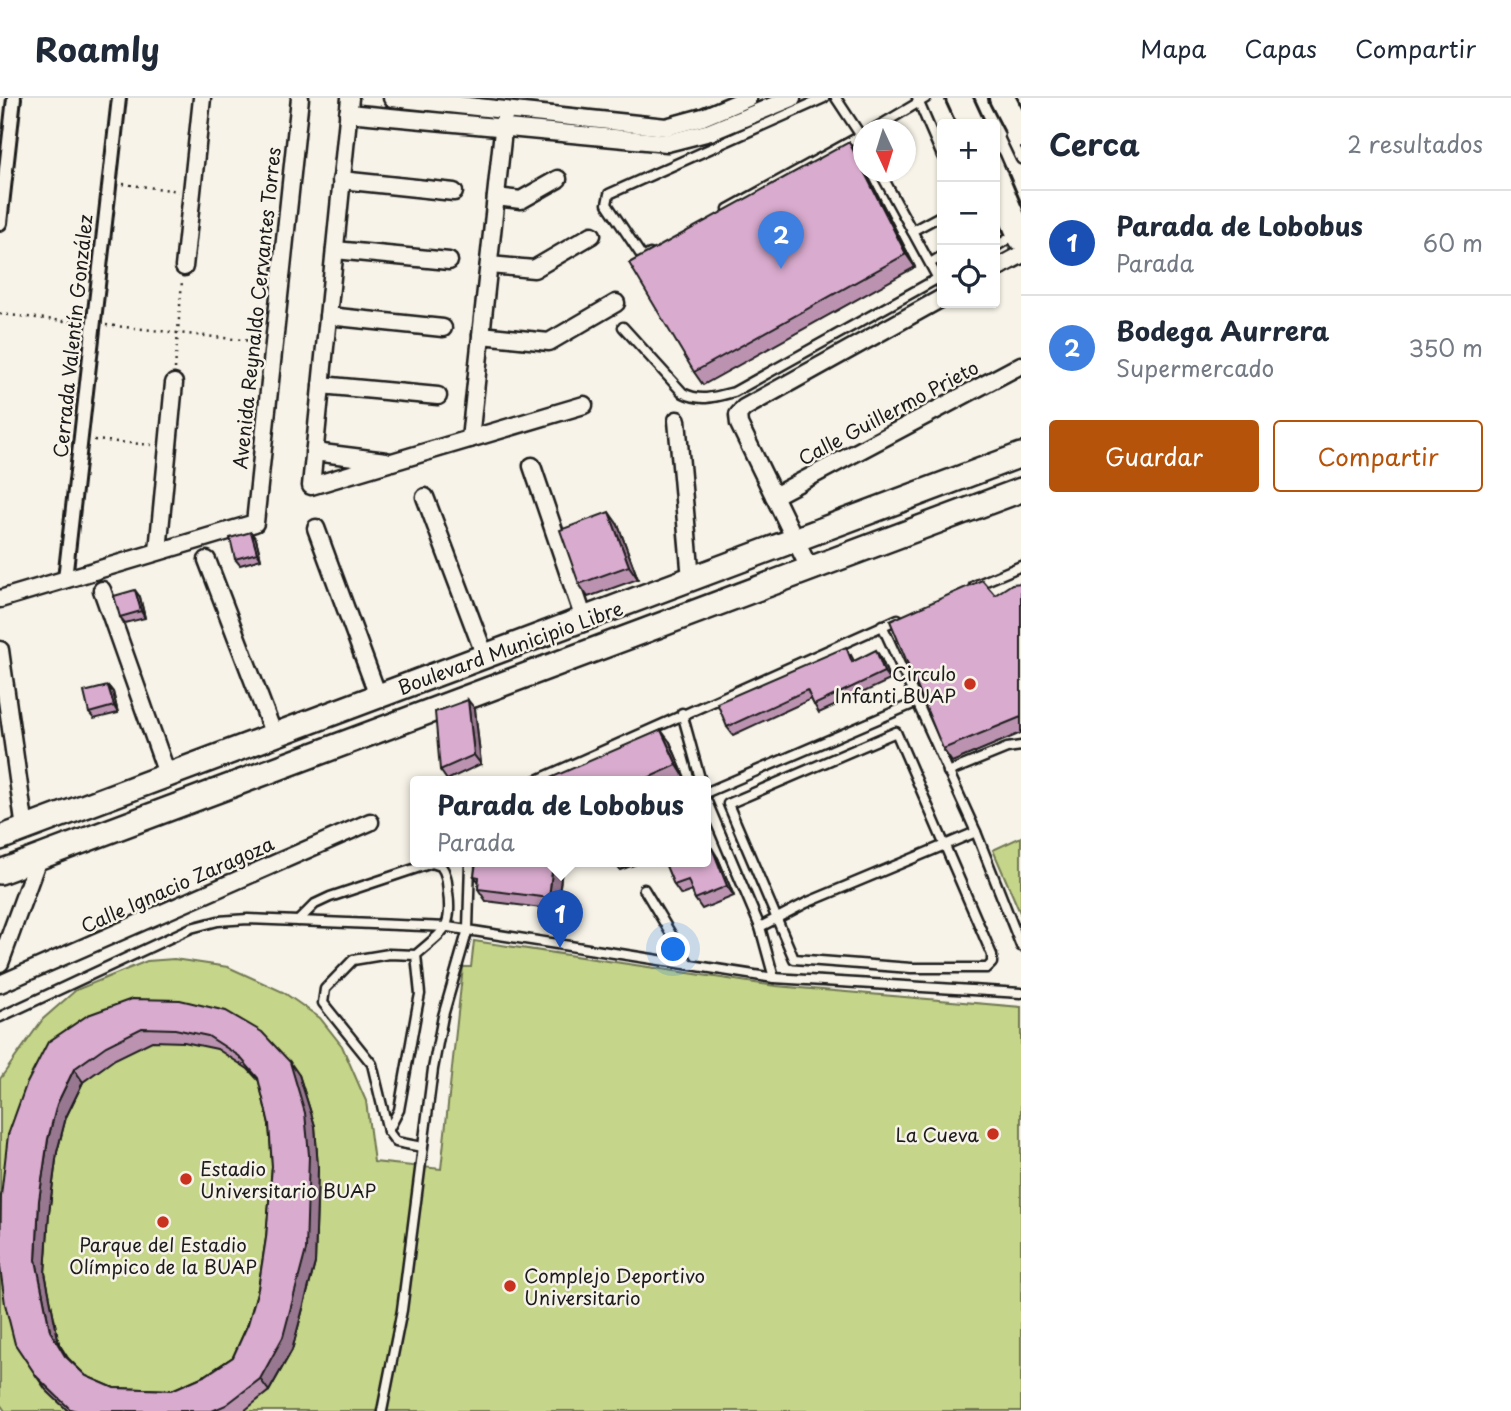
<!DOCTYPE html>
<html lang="es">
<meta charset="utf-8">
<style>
body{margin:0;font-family:"Playpen Sans",sans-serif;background:#f2f2f3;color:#1f2937}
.controls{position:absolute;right:21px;top:21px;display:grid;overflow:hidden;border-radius:7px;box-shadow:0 2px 5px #0004}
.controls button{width:63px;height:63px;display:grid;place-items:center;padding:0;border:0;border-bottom:2px solid #e0e1e3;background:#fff;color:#1f2937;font:35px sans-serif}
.compass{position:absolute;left:853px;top:21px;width:63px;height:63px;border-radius:50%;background:#fff;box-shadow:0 2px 5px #0004;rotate:176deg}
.you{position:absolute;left:674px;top:852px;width:24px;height:24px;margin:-18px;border:5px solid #fff;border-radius:50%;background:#1a73e8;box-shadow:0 0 0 10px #1a73e833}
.badge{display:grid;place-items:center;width:46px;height:46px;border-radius:50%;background:#b45309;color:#fff;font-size:23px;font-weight:700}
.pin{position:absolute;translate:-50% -58px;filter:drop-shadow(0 2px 4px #0008)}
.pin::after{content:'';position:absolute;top:37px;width:24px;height:21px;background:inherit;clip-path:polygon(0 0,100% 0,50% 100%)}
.popup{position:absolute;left:410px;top:678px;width:301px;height:91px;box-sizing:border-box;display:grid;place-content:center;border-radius:7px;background:#fff;filter:drop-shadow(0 2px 5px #0005);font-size:23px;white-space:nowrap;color:#747a83}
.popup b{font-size:26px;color:#1f2937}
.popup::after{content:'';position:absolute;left:50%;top:100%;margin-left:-14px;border:14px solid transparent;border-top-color:#fff}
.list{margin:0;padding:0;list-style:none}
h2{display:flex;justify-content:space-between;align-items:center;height:91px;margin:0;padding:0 28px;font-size:30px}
h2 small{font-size:23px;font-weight:400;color:#747a83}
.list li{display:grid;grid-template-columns:46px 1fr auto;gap:21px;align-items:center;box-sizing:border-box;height:105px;padding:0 28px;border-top:2px solid #e0e1e3}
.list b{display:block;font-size:26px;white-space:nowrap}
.list p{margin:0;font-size:23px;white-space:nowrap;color:#747a83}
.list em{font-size:23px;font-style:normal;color:#747a83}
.actions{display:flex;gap:14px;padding:21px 28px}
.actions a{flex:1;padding:16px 0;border:2px solid #b45309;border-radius:7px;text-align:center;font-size:24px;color:#b45309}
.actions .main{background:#b45309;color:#fff}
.icon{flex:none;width:38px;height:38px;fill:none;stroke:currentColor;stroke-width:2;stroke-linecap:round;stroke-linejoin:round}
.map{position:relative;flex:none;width:1021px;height:1313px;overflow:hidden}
header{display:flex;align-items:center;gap:42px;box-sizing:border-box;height:98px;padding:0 35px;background:#fff;border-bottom:2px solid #e0e1e3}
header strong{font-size:33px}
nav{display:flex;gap:38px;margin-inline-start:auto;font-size:24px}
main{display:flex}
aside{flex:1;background:#fff}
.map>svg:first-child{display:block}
</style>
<header>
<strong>Roamly</strong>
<nav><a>Mapa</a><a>Capas</a><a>Compartir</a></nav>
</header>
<main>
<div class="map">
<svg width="1021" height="1313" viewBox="0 0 1021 1313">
<rect width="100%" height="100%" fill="#f7f3e8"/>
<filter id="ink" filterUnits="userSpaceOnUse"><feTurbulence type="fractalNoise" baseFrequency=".0143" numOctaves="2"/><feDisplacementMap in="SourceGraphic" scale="14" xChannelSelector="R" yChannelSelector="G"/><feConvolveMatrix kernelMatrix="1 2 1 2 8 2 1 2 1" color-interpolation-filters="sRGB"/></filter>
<g filter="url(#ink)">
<g fill="#c5d589" stroke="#707852" stroke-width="2">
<path d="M1021,739V817L993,752Z"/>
<path d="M474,843L776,888L1021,909V1313H5L0,1306V981L43,921L76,892L147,863L174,861L228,869L283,894L320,920L342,948L366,1003L374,1064L441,1071L463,869H471Z"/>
</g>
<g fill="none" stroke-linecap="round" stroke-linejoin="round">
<g stroke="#1c1c1c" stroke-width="13">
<g id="service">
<path d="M836,0L863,41"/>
<path d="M917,0L942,58"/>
<path d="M872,32L926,0"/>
<path d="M1010,38L1021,61"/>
<path d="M995,59L1002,75"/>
<path d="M880,74L942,188"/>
<path d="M728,111L864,36"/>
<path d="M912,133L942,117"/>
<path d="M995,149L1016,136"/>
<path d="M650,156L643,160L607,106L609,96L824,0"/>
<path d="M932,164L942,158"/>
<path d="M623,229L683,295C701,304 715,299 734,294L942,178"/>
<path d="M974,488L1021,468"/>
<path d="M882,527L976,734L1021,848"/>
<path d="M682,615L701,684"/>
<path d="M896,634L992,857V865L987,870H911L794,861L728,706Z"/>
<path d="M948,674L1007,650L1021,648"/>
<path d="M533,684L898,521"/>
<path d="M705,695L915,605"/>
<path d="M705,699L760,829L774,880"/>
<path d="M644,791L689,866"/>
<path d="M298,823L315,806L330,799L432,765L441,768C447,776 447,784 448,794C453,832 443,833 416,857L420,896L417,911L399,1012L388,1033L372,966L323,905L325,891L353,862L389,856L416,857"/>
<path d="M760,829L806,805L976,734"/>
<path d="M0,919L191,830L218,823L248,821L448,829L774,880L1021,895"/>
<path d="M388,1033L396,1044L422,1049"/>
<path d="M382,1313L402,1212L433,971L443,918L468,831L470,764"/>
</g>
</g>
<g stroke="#1c1c1c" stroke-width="18">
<g id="pedestrian">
<path d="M0,125L14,0"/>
<path d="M65,481L119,0"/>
</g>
</g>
<g stroke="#1c1c1c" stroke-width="21">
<g id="minor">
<path d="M350,0L311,388L584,307"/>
<path d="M392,0L666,29L703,19L748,0"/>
<path d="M348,15L667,45L710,34L792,0"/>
<path d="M341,82L454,94"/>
<path d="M496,99L521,102L558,81"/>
<path d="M335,152L449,163"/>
<path d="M489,167L534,171L592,137"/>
<path d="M184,169L202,0"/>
<path d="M995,171L1021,157"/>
<path d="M328,218L443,230"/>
<path d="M481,237L549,244L616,205"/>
<path d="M321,287L438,298"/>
<path d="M677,322L691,481"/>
<path d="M470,341L504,23"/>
<path d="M314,354L386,363"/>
<path d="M532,368L584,521"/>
<path d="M774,398L1021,267"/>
<path d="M425,399L485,558"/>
<path d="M316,430L378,598"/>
<path d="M158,453L174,285"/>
<path d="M207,462L274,637"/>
<path d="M809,470L739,326L738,317L744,310L942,200"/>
<path d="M102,492L167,676"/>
<path d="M0,501L255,425L300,0"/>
<path d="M0,552L25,731"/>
<path d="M0,865L39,758"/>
<path d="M0,886L370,724"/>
</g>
</g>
<g stroke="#1c1c1c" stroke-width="28">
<g id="secondary">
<path d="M0,740L1021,357"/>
<path d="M0,774L1021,392"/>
</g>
</g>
<g stroke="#1c1c1c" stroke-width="30">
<g id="primary">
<path d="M959,0L971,26"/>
<path d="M1002,0L1021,37"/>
<path d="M995,79L1021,140"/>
</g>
</g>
<g stroke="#1c1c1c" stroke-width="2.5" stroke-dasharray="2 5" stroke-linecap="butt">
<path d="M123,86L179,93"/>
<path d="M0,216L82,225"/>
<path d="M106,227L260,244"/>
<path d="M175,271L182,183"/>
<path d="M94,342L153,347"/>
</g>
<use href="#service" stroke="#f7f3e8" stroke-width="8"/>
<use href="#pedestrian" stroke="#f7f3e8" stroke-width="12"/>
<use href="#minor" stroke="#f7f3e8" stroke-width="16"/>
<use href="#secondary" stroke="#f7f3e8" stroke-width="23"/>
<use href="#primary" stroke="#f7f3e8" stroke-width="24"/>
</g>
<g fill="#bb93b1" stroke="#1c1c1c" stroke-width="2" fill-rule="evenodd">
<path d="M849,44L858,57L864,69V74H866L915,169L703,287L694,274Z"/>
<path d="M618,427L638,481L588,499L579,486Z"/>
<path d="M256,441L261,461L240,467L235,461Z"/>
<path d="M1021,485V635L952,664L943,651L995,497Z"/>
<path d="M140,499L145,520L125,525L120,519Z"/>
<path d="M851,557L854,563L881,560L890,582L819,615L811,601L733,637L727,629Z"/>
<path d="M108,588L113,594L118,615L94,621L89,615Z"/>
<path d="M475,611L481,666L447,682L440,672Z"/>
<path d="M670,644L685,680L676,684H549Z"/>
<path d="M718,760L734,798L702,811L695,801L692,793L681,797L674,787Z"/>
<path d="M563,764L557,812L486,803L478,791L479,784L474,778Z"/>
<path d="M614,764H642L620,772Z"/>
<path d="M132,901L299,977L315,1028L318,1070L315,1165L292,1252L269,1293L244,1313H68L46,1292L37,1279L8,1037ZM152,943L184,944L217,951L248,971L259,983L269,1026L272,1068L266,1140L258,1191L248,1226L233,1259L206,1277L172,1292L114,1290L86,1278L68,1260L59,1246L45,1175L49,1115L57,1054L66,1019L83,984L115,961Z"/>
</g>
<g fill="#987890" stroke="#1c1c1c" stroke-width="2">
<path d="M849,44L858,57L864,69V73Z"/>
<path d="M864,74H866L915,169L906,156Z"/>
<path d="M609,414L618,427L638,481L629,468Z"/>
<path d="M251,434L256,441L261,461L257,455Z"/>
<path d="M135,492L140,499L145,520L141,513Z"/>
<path d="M876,552L881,560L890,582L884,574Z"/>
<path d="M108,588L113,594L118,615L114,608Z"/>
<path d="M468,602L475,611L481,666L474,657Z"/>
<path d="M661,632L670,644L685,680L677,667Z"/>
<path d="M712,750L718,760L734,798L727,788Z"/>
<path d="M553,764H563L557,812L549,800Z"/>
<path d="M290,964L299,977L315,1028L318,1070L315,1165L292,1252L269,1293L260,1281Z"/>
<path d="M74,971L83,984L66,1019L57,1054L49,1115L45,1175L59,1246L74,1271L50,1233L36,1162L39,1102L48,1041L57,1006Z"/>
</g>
<g fill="#d9abce" stroke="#1c1c1c" stroke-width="2" fill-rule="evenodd">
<path d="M849,44L906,156L694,274L629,165Z"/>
<path d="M609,414L629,468L579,486L560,432Z"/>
<path d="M251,434L257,455L235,461L230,440Z"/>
<path d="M982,482L995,497L1012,486L1021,485V619L943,651L890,523Z"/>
<path d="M135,492L141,513L120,519L114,498Z"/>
<path d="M846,549L852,564L876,552L884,574L814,607L807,592L727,629L717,605Z"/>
<path d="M108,588L114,608L89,615L84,594Z"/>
<path d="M468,602L474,657L440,672L435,614Z"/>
<path d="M661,632L677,667L639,684H549L548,681Z"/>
<path d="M712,750L727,788L695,801L688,782L674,787L666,768L675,764H705V752Z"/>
<path d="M476,764H553L549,800L478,791L479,779L474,778Z"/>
<path d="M132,901L180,902L226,913L262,934L290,964L305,1015L309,1057L306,1152L283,1239L260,1281L226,1307L212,1313H77L70,1311L37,1279L15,1246L5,1206L0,1169L1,1098L8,1037L26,987L48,944L88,917ZM142,930L175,931L208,938L239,958L258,980L269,1026L272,1068L266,1140L258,1191L248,1226L233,1259L206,1277L172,1292L114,1290L86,1278L65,1258L50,1233L36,1162L39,1102L48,1041L57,1006L74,971L106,948Z"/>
</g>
</g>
<g fill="#c8321e" stroke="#f7f3e8" stroke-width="2.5">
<circle cx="970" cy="586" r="7"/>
<circle cx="993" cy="1036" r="7"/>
<circle cx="186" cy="1081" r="7"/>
<circle cx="163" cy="1124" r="7"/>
<circle cx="510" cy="1188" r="7"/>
</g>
<g text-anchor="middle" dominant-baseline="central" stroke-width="5" stroke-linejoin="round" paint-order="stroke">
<g font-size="19" fill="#1c1c1c" stroke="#f7f3e8">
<text transform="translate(256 210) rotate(-84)">Avenida Reynaldo Cervantes Torres</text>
<text transform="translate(72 238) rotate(-84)">Cerrada Valentín González</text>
<text transform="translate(888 314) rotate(-28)">Calle Guillermo Prieto</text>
<text transform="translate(510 549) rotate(-20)">Boulevard Municipio Libre</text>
<text transform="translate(177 786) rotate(-24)">Calle Ignacio Zaragoza</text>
</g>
<g font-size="19" fill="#1c1c1c" stroke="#f7f3e8" text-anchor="end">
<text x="956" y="575">Circulo<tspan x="956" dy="22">Infanti BUAP</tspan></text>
<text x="979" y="1036">La Cueva</text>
<text x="200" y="1070" text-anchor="start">Estadio<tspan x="200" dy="22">Universitario BUAP</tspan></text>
<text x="163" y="1146" text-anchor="middle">Parque del Estadio<tspan x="163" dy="22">Olímpico de la BUAP</tspan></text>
<text x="524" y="1177" text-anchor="start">Complejo Deportivo<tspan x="524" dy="22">Universitario</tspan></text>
</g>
</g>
</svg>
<div class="controls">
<button>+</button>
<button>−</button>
<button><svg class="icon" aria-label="locate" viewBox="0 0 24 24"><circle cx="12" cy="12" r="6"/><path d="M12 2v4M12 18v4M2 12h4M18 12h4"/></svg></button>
</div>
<svg class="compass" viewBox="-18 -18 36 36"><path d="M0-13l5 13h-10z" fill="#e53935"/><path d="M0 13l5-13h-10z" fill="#747a83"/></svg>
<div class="you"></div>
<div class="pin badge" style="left:560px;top:850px;background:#1a4fb4">1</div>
<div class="popup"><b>Parada de Lobobus</b>Parada</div>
<div class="pin badge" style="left:781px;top:171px;background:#3f7fe0">2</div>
</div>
<aside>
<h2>Cerca<small>2 resultados</small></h2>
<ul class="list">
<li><span class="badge" style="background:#1a4fb4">1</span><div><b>Parada de Lobobus</b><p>Parada</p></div><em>60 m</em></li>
<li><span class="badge" style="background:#3f7fe0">2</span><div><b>Bodega Aurrera</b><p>Supermercado</p></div><em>350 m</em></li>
</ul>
<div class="actions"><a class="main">Guardar</a><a>Compartir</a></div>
</aside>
</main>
